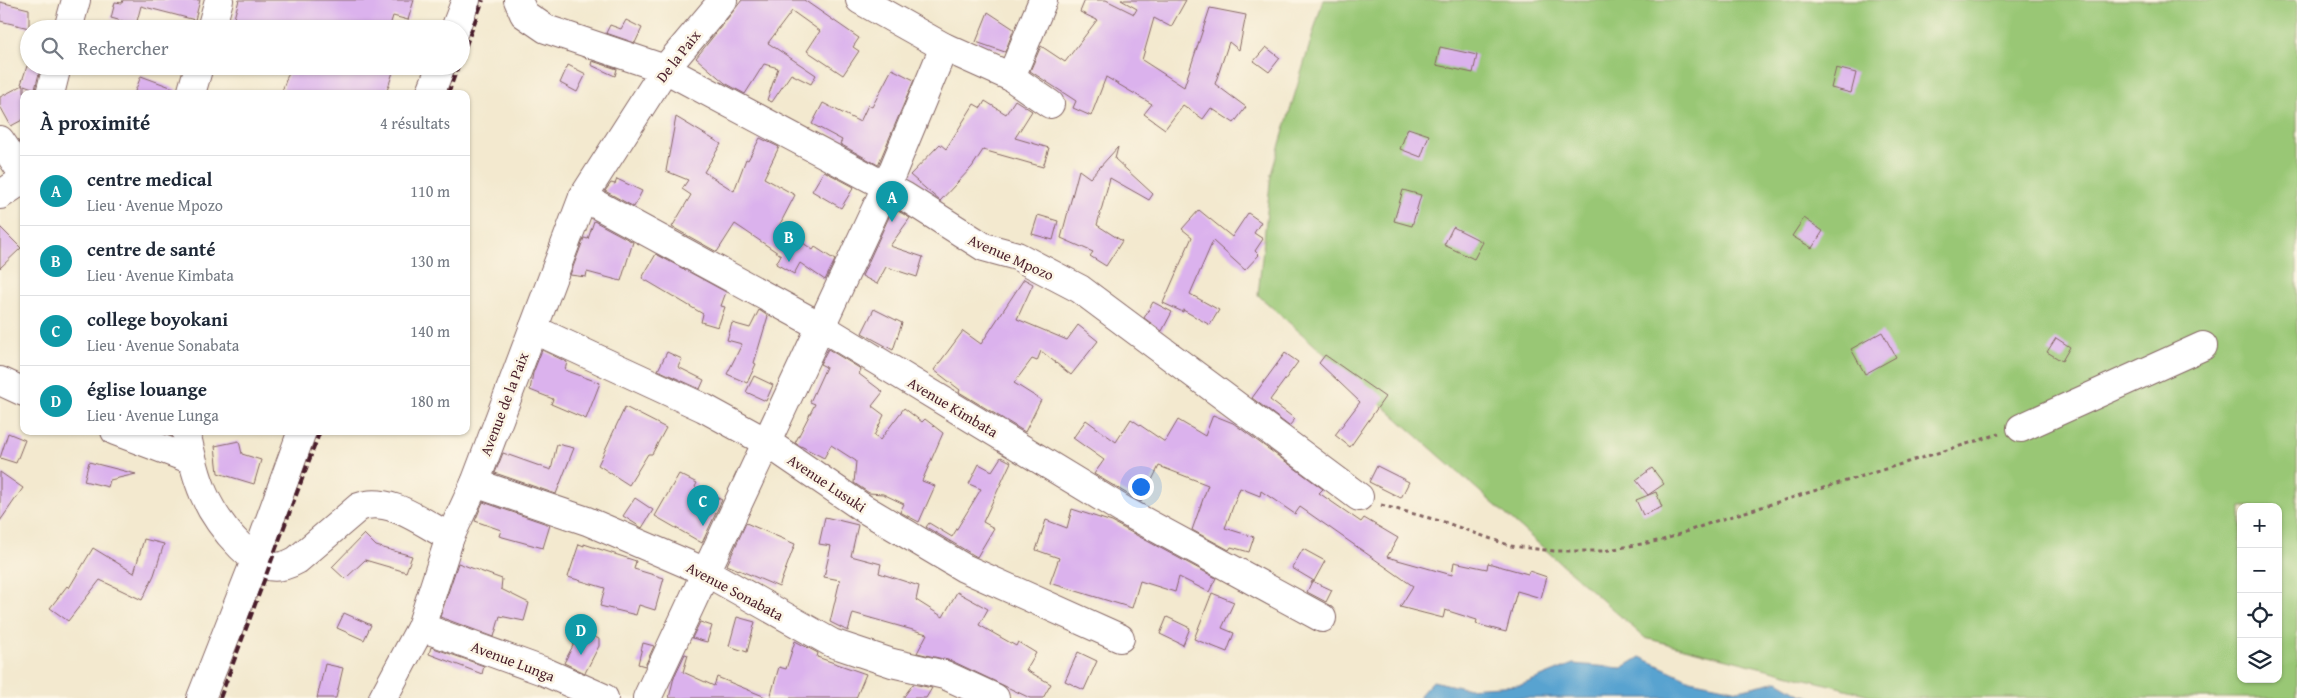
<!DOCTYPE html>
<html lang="fr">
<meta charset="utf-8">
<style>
body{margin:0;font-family:"Gentium Book Plus",serif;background:#f6f6f7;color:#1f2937}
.controls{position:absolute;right:15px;bottom:15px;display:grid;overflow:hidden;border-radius:10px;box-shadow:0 1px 4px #0004}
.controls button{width:45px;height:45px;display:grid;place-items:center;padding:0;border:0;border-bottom:1px solid #e0e1e3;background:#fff;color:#1f2937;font:25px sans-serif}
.you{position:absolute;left:1140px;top:486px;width:18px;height:18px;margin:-12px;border:4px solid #fff;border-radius:50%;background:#1a73e8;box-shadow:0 0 0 8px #1a73e833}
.badge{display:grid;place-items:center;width:32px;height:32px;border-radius:50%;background:#0f766e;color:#fff;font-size:16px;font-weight:700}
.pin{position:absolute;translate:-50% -41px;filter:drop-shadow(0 1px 2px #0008)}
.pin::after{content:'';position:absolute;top:26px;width:18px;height:15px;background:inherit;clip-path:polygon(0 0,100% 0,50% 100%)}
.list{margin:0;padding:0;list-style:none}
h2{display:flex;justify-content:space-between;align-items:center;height:65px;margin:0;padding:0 20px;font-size:21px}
h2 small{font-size:16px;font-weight:400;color:#747a83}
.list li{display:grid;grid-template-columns:32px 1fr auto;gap:15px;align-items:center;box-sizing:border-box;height:70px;padding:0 20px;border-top:1px solid #e0e1e3}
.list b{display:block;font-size:19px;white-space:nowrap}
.list p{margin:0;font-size:16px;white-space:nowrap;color:#747a83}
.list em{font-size:16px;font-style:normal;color:#747a83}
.icon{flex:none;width:28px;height:28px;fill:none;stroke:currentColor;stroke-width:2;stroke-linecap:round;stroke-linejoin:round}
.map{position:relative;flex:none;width:2297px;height:698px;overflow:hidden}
.search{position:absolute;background:#fff;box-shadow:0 1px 4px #0004;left:20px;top:20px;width:450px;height:55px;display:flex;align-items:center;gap:12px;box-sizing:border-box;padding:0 18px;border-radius:28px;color:#747a83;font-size:19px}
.panel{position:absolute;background:#fff;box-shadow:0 1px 4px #0004;left:20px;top:90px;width:450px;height:345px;border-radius:10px}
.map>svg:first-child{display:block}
</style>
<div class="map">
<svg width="2297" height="698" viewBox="0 0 2297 698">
<rect width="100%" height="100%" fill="#fcf5e5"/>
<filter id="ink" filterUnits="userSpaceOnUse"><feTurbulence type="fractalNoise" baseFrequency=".02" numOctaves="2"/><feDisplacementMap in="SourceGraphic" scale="10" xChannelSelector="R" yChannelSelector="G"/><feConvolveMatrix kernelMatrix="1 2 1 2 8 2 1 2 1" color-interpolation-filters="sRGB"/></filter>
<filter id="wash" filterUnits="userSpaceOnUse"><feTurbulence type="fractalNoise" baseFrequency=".0096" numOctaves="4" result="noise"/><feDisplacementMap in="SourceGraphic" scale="20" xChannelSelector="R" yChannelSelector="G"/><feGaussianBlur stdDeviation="1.12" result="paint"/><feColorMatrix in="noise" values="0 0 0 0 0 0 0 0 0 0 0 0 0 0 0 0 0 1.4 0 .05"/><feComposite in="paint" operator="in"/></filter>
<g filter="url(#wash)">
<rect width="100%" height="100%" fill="#f3e9cf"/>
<path fill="#99c775" stroke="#727350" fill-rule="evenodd" d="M1323,0H2297V698H1881L1645,638L1258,295L1271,174ZM2241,507H2278V679H2241Z"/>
<path fill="#59a3d0" stroke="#52617e" d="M1640,657L1690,680L1739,690L1778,681L1800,694L1816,698H1420V695L1433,681L1464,688L1521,685L1573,664L1622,668Z"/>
<g id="blocks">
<g fill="#dbb2ed">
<path d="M123,0H200L195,20L141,6L136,25L111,18L115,2L122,3Z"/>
<path d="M239,0H414L408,20L393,16L389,29H231Z"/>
<path d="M742,0H804L859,38L853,47L859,51L843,75L807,51L820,31L792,11L768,43L816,75L811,84L791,74L772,102L767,100L778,68L764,64L745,94L725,83L696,58Z"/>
<path d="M1085,0H1106L1134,14L1137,9L1121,0H1186L1171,27L1154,18L1142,60L1184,87L1210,8L1246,15L1239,50L1229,42L1215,84L1246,107L1234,123L1211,108L1203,119L1183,105L1165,129L1144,114L1152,104L1106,77L1091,116L1073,108L1076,101L1030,71L1041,46L1065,62L1097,20L1080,12Z"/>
<path d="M0,2L29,9V28L0,21Z"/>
<path d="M988,12L1014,29L1005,52L976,42Z"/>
<path d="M626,20L642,28L635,43L606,33L610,25L621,29Z"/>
<path d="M1266,47L1280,58L1269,72L1254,61Z"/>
<path d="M1440,47L1477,55L1473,73L1436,65Z"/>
<path d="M592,61L617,69L615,76L591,65Z"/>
<path d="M568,65L586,74L577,92L560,83Z"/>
<path d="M27,66H41L35,89L24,85V119L11,126L0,106V97L23,85L21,84Z"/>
<path d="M291,66H374L393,72L386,94H281Z"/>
<path d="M1836,68L1856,73L1851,93L1831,88Z"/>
<path d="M892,69L914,80L878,165L840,144L842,140L812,124L823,103L860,122L868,105L872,107Z"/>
<path d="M141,76L176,89V94H134Z"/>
<path d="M1015,100L1032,111L1015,138L1049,148L1043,167L983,150L972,167L940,201L910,175L940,144L946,149L974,104L981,108L985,101L1006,114Z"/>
<path d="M676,117L721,144L704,172L734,191L746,159L748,160L760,138L779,147L764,178L795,195L779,226L813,250L815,247L835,260L825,280L800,263L794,274L776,264L781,255L735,224L717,252L672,227L691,195L682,189L688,180L666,171Z"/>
<path d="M1408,128L1429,135L1421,157L1400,149Z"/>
<path d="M1118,147L1115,159L1153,194L1149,200L1110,178L1097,225L1122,241L1106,266L1090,256L1093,252L1061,238L1079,170L1090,178Z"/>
<path d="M824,171L854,187L841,208L812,191Z"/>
<path d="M617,179L642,191L634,207L605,191L611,183L615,184Z"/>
<path d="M1403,190L1421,195L1412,226L1394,221Z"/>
<path d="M893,208L910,218L890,246L923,257L917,277L886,267L877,284L862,276Z"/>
<path d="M1199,210L1232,237L1248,213L1261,222L1254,233L1263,239L1255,251L1259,255L1245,270L1213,241L1190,294L1219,310L1210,325L1183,310V312L1163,303L1192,237L1182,229Z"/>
<path d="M1038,215L1058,221L1053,240L1032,234Z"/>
<path d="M1804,218L1823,231L1812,248L1792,236Z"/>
<path d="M594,221L633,242L621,281L587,272L586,277L570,275L584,238L588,239Z"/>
<path d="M0,227L21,248L0,268Z"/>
<path d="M1453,227L1483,242L1474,259L1444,245Z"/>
<path d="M656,254L726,292L721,306L725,307L718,327L701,322L703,314L642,278Z"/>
<path d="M1024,279L1033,284L1017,319L1067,340L1078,325L1098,341L1071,375L1041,351L1037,361L1032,359L1014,383L1041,400L1025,432L959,392L960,390L934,370L963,331L981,344Z"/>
<path d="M1153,302L1172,312L1162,331L1144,318Z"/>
<path d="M874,309L902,323L893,350L862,333Z"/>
<path d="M759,310L768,316L754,363L756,364L747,383L727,374L742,344L727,340L732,323L750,328Z"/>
<path d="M1882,332L1896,357L1865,374L1851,349Z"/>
<path d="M2056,338L2070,347L2062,361L2047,352Z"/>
<path d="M828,349L861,369L859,374L883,392L872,406L884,415L874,436L880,440L904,408L922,422L925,419L943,433L922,481L935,486L919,522L900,512L904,504L883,494L869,493L854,483L856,461L831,445L824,458L795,443L815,404L810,402L826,367L820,364Z"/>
<path d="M542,350L567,362L565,370L600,383L586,419L551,404L553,399L530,390L533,373Z"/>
<path d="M667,352L682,359L678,367L704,380L700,389L658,370Z"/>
<path d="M1285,353L1298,362L1270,400L1295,419L1289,426L1252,398Z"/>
<path d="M1325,355L1385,397L1350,447L1335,435L1360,402L1319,363Z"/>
<path d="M754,376L773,385L766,401L746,392Z"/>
<path d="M625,407L666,428L652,454H648L629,485L598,465Z"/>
<path d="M1213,415L1233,423L1323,489L1319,493L1361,522L1364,518L1398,538L1387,557L1452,575L1454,562L1487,569L1488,563L1528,574L1529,571L1547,577L1541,598L1517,591L1506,632L1476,624L1477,620L1445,610L1443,618L1400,607L1413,586L1300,507L1295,514L1261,491L1260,496L1240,488L1225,528L1254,537L1249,552L1231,547L1229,550L1192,530L1208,485L1159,466L1141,502L1094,474L1104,460L1073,438L1086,420L1116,442L1131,419L1165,442L1178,420L1205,436Z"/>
<path d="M8,433L25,440L16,463L0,458Z"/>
<path d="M239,441L242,454L261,460L254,484L218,473L215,446Z"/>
<path d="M557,444L574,448L556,494L495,473L503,453L551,470Z"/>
<path d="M1001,457L1011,462L983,522L994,528L977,557L926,527L929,523L952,537L981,489L969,484L979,464L992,471Z"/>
<path d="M89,462L136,474L110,480L108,487L84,481Z"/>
<path d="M1377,466L1409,482L1401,498L1369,482Z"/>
<path d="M1652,468L1664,484L1648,495L1636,480Z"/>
<path d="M0,472L23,488L0,521Z"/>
<path d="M679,474L697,483L695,487L722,500L702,543L655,516Z"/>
<path d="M1656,492L1662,507L1643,515L1636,500Z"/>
<path d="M635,498L653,510L642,528L623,516Z"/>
<path d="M483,502L550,525L543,548L499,536L501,530L475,521Z"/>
<path d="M1072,509L1112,522L1216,578L1209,592L1179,577L1175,592L1140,581L1132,608L1050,583L1059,558L1036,550L1046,520L1067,528Z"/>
<path d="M825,517L858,525L851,556L881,564L879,573L919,586L916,600L943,617L957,592L988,609L979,625L1016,646L1018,642L1036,653L1026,670L1051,684L1043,698H1030L952,661L917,653L927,634L853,613L848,631L830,622L840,580L824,577L831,546L819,544Z"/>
<path d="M746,523L795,544L779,587L727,565Z"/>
<path d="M364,534L376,546L412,556L406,572L365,560L345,579L332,567Z"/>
<path d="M144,539L164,544L154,575L142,600L100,580L68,621L50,608L67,586L69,588L93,548L134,573Z"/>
<path d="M579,544L584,546V544L636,561L634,569L664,578L655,610L639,605L636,615L600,606L605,588L568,577Z"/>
<path d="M1303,549L1325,561L1314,581L1292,568Z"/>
<path d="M458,563L502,579L501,589L529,603L524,621L500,616L494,637L440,617Z"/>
<path d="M1312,581L1332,590L1326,602L1307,592Z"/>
<path d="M1212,593L1234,602L1222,628L1234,633L1227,652L1194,639Z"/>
<path d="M344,613L371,625L364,640L337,628Z"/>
<path d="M737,617L755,622L747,652L729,646Z"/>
<path d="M1167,617L1190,628L1183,645L1160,634Z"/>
<path d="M700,622L712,626L707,642L692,638Z"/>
<path d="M581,630L599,639V646L585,673L564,663Z"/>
<path d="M795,641L818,653L817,657L866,674L856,698H770L779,667L786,669Z"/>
<path d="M643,643L654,646L645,666L638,664Z"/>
<path d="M431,647L484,666L482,674L429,654Z"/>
<path d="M1078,652L1097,661L1084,690L1065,681Z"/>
<path d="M685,654L688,655L683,672L714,686L717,677L768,698H669L674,677Z"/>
<path d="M325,664L343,668L336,698H317Z"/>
<path d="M913,684L932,688L926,698H903Z"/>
</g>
</g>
</g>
<g filter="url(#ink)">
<use href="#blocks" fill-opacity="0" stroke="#856664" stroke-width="1"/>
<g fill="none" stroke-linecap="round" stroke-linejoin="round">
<g stroke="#856664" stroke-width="30">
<g id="minor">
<path d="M518,0L524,14L546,29L665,69L904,196L984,247L1017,256L1080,289L1359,497"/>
<path d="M860,0L944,47L1011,77L1050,104"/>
<path d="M68,29L76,0"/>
<path d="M211,29L219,0"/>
<path d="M455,29L466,0"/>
<path d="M1011,77L1043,0"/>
<path d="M50,94L57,66"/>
<path d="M191,94L199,66"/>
<path d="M430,94L441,66"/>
<path d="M0,140L24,175"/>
<path d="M0,195L24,179"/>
<path d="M583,197L820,326L1123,510L1322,618"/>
<path d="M533,329L704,408L768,443L863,508L964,568L1120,638"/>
<path d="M0,381L24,392"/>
<path d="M2021,428L2203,346"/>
<path d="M115,431L192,460"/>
<path d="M186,431C196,480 205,511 241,547C259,565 272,574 297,560L359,507C389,495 424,524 450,537"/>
<path d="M475,483L587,521L706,572L832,643L892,663L945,675L995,698"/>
<path d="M421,627L543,671L604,698"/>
<path d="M201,698L255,561L302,431"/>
<path d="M383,698L421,627L450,537L475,483L583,197L665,69L723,0"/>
<path d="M647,698L886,187L944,47"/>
</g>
</g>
<path stroke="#856664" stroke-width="3" stroke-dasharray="4 4" stroke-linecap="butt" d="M1381,505L1444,522L1511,546L1554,551H1603L1663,540L1716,521L1999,434"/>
<use href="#minor" stroke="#fff" stroke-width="28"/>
<g stroke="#4a1f2b" stroke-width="4" stroke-dasharray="8 4" stroke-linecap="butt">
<path d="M461,58L483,0"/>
<path d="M448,94L458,66"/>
<path d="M220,698L320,431"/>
</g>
</g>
</g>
<g text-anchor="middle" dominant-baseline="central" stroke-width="5" stroke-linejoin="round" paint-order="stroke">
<g font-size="15" fill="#4a1f2b" stroke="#fcf5e5">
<text transform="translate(678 56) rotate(-52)">De la Paix</text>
<text transform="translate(1011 257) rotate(24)">Avenue Mpozo</text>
<text transform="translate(504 404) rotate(-69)">Avenue de la Paix</text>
<text transform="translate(953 407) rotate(31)">Avenue Kimbata</text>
<text transform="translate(827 483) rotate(34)">Avenue Lusuki</text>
<text transform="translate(735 591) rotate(28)">Avenue Sonabata</text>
<text transform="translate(513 661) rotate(21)">Avenue Lunga</text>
</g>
</g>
</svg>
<div class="controls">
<button>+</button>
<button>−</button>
<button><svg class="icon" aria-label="locate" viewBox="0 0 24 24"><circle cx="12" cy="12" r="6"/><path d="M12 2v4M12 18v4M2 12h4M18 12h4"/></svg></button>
<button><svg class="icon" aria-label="layers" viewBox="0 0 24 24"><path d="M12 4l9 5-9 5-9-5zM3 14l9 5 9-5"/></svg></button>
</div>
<div class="you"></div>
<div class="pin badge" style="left:892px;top:222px;background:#0f9aa8">A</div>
<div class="pin badge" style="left:789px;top:262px;background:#0f9aa8">B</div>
<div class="pin badge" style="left:703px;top:526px;background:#0f9aa8">C</div>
<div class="pin badge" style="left:581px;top:655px;background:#0f9aa8">D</div>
<div class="search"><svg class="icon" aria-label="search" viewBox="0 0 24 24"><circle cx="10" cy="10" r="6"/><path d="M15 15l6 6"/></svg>Rechercher</div>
<section class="panel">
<h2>À proximité<small>4 résultats</small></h2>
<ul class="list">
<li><span class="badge" style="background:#0f9aa8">A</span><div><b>centre medical</b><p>Lieu · Avenue Mpozo</p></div><em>110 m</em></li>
<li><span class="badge" style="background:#0f9aa8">B</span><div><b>centre de santé</b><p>Lieu · Avenue Kimbata</p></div><em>130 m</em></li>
<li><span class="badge" style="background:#0f9aa8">C</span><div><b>college boyokani</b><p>Lieu · Avenue Sonabata</p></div><em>140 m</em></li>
<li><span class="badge" style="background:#0f9aa8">D</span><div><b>église louange</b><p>Lieu · Avenue Lunga</p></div><em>180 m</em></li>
</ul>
</section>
</div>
